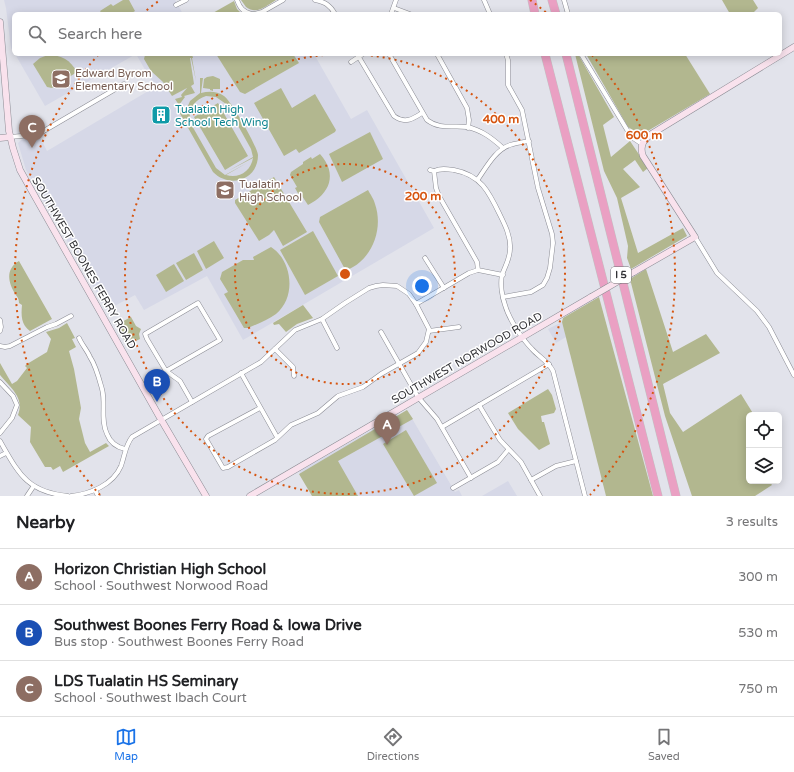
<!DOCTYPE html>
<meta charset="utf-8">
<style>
body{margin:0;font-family:"Varela Round",sans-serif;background:#f6f6f6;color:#202124}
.controls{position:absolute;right:12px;bottom:12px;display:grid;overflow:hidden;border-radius:6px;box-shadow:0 2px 10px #0003}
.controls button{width:36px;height:36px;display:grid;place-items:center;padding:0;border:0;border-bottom:1px solid #e0e0e0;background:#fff;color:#202124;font:20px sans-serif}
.you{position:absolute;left:422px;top:286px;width:14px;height:14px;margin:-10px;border:3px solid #fff;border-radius:50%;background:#1a73e8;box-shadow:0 0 0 6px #1a73e833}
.badge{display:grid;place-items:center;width:26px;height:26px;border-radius:50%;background:#1a73e8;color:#fff;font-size:13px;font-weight:700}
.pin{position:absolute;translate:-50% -33px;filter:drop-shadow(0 1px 2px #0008)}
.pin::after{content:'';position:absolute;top:21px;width:14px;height:12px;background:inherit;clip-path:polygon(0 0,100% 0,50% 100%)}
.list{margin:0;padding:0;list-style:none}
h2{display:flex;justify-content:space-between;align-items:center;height:52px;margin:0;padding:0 16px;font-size:17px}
h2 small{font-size:13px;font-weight:400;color:#757577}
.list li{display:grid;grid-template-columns:26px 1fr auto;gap:12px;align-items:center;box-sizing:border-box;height:56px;padding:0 16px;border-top:1px solid #e0e0e0}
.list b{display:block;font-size:15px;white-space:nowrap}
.list p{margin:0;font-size:13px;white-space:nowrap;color:#757577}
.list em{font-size:13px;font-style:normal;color:#757577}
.icon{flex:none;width:22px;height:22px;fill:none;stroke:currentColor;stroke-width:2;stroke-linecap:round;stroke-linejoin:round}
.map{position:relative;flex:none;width:794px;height:496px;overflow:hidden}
.search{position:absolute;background:#fff;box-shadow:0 2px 10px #0003;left:12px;right:12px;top:12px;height:44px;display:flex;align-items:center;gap:10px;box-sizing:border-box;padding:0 14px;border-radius:6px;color:#757577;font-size:15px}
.sheet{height:220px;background:#fff}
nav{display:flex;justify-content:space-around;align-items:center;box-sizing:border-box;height:56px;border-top:1px solid #e0e0e0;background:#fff;font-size:11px;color:#757577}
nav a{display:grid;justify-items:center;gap:2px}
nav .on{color:#1a73e8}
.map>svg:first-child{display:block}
</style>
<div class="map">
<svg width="794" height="496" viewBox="0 0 794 496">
<rect width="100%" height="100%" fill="#e2e3eb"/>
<g fill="#d6d8e7">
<path d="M4,0H175L183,14H14V53L11,48L6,8Z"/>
<path d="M15,54H314L351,119L367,110L434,228L243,340L207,276L144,310L135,295L107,310L26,170L18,143L21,140L40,137L47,151L155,87L136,54L45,106Z"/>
<path d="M562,322L566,337L556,343L548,329Z"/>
<path d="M407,410L455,492L459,490L462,496H313L299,471Z"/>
<path d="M508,481L517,496H482Z"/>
</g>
<g fill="#b2b78f" fill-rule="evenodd">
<path d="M123,0H129L135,11L130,14H102L100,11L111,4L113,6Z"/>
<path d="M241,0H276C266,6 257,15 246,7Z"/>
<path d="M722,0H753L758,8L752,14H730Z"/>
<path d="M234,1L237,9L242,14H211Z"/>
<path d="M147,54H192L193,58H192L196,81L191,58H190L194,84L191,86L195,93L184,96L185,97L179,105L175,99L182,97L181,95L187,88L172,96L163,82L151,71L144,59L145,55Z"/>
<path d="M216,54H293L299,63L245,94L240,92Z"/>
<path d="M575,54H578L614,117L603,125L611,157L630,141L648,168L643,172L635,160L623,169L640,187L621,198L638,253L683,228L687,236L631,269L627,258L628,246L617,198L604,171Z"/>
<path d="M586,54H685L710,94L641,135L628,127Z"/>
<path d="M48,55C62,55 70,60 77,72L52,88L47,87L33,64L40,58Z"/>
<path d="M213,76L220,79V89H213V91L210,90V89L203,88L204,79L207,77Z"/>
<path d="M200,78H203L201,93C209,91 217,91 224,96C232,102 257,146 258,155C258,180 230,189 213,172L178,110L182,108L185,113L190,101L200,93ZM206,96L216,97L226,104L251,149L253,157L228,171L253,158C251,171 239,179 226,175L247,163L225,175L216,168L191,124C187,112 193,100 206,96Z"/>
<path d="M281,88L292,108L315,94L336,130L335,132L299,153L296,149L284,156L254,103Z"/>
<path d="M218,103L248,156L225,170L194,117L199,114L197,112L195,113L192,109L194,106L199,108L198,110L203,112Z"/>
<path d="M370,132L383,159L342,182L329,154Z"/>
<path d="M320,154C338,174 330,194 308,205L302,196L300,197L295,188L297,187L290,175L291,172L303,164V162L311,157L312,159Z"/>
<path d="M274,177L307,232L283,246L274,230L269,235L259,241L235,203V200Z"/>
<path d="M368,190C370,194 374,199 375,204C382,224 376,248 360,262C356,266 350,268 346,271L319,222L320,217Z"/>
<path d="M313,231L338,276L305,295L280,250Z"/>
<path d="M214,241L224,258L206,269L197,251Z"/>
<path d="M271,247C292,260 297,297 276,314C268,320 257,324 248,328H244L224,294L228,292L220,279L222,272L243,260H254L253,257Z"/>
<path d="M194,253L203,270L186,280L176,263Z"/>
<path d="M19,261L52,319L30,331C21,325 21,315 22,305L19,303C19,297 16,296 14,292C7,279 7,268 19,261Z"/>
<path d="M174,264L184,281L166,292L156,275Z"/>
<path d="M646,269L673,352L706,334L720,353L663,384L670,413L683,432L741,394L754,415H749V448L748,449L749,451V481H769L772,485L755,496H692L665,416L630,279Z"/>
<path d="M599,297L653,496H606L562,322L563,318Z"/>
<path d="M303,305L313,318L297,324L286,332L279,324L274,325L273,323Z"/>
<path d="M131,317L136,326L141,329L139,334L140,339L127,345L116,325Z"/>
<path d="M67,323L75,338L72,339L76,347L69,351L74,369L81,408L79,419L85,443L90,452L106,443L109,446L63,472L60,466L53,470L51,467H45L30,442L31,427L18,415C25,398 10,387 0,375V363L12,384L17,381L27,368L25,366L27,364L47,352L51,339L46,332L59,328Z"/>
<path d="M548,389L552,395L556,409L554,413L541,416L542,422H544L550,444L539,450L518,429L508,413Z"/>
<path d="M407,410L413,419L338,461L358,496H312L299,474Z"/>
<path d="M406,430L437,483L414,496L383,444Z"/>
</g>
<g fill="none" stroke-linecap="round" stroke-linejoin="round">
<g stroke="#8b8c94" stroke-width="5">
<g id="street">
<path d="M237,0C240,8 243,12 252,14"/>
<path d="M315,0C325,2 330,5 335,14"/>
<path d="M484,0L490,14"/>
<path d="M564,0L568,14"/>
<path d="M176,5L186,0"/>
<path d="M394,8L410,14"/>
<path d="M254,14L262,12L283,0"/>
<path d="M391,14L396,0"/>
<path d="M357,54L394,116C405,124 413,119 422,113"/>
<path d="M389,54L427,120C440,130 453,125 467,127C482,130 493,139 503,148"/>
<path d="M437,54L467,108L469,120L468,128"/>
<path d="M581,54L629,133L633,138L642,144"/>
<path d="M351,62L363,54"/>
<path d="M10,137L32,135L42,132L124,84"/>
<path d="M430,170L434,171L436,188L439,196L473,255L477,262L478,270L503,275"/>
<path d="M434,171C441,168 447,169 454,170C481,175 489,192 500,215C505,225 511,237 510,249C510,259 505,266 502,275C500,284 502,297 505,305C509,319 522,339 532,349C539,357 548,361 553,371L585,496"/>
<path d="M478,179C486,168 495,150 510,145C516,143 523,142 529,141"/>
<path d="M695,237L717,273L757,311L769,327L794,375"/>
<path d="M425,258L444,288"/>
<path d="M503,297L531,292L543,285L547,278L550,268L553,243L552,234L538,188L522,110L508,85V60L506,54"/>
<path d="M322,319L337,348"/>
<path d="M0,320L1,327L0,331"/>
<path d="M429,331L459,327"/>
<path d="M381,332L418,397L437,419L471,478"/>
<path d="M79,338C82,345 87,350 90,357C96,366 99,378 102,389C106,403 100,420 107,434C110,442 116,447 125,449"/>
<path d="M0,346L5,347L10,346L47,327L56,324L71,316"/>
<path d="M275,349L293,367L294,376"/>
<path d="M166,371L220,340L198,303L145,334L147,339L166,371L180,381L192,402"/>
<path d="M241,373L277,437"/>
<path d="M0,382L13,396L17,405L12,418L0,433"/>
<path d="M479,405L500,440L521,462L540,496"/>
<path d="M260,408L208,436L206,439L223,468L228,467L275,440L291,425L318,413L338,396L363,387L381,374L418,353L426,342L429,329L416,304L469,273L478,270"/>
<path d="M442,427L549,364"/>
<path d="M0,441C19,474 27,492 68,496"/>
<path d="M0,456L6,453"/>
<path d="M531,480L556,466L576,461"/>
<path d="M453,488L498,462L508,450"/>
<path d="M95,490L98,496"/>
<path d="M27,496L33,487"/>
<path d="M71,496C90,494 113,485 121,466C125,455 125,446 132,437L261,362L295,330L322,319L345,303L369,288L376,286L383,285L397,286L409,294L416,304"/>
</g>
</g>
<g stroke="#8b8c94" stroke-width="7">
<g id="secondary">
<path d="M0,22L9,131L13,148L20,170L159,416L206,496"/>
<path d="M0,138L10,137"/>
<path d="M634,272L695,237L643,156C639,145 644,139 653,133L794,47"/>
<path d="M250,496L591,297"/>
</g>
</g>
<g stroke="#c1c1c2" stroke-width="9">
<g id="highway">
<path d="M532,0L535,14"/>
<path d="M552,0L556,14"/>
<path d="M545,54L658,496"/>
<path d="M566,54L676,496"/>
</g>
</g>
<use href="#street" stroke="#fff" stroke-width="4"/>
<use href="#secondary" stroke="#f9e2ed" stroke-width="6"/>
<use href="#highway" stroke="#eaa0c3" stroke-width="8"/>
<g stroke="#8b8c94" stroke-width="7" stroke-linecap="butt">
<path id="secondary-bridge" d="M591,297L634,272"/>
</g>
<use href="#secondary-bridge" stroke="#f9e2ed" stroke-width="6"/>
</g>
<g fill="none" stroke="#d65510" stroke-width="2" stroke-dasharray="2 4">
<circle cx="345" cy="274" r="110"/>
<path d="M347 54A220 220 0 1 1 343 54"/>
<path d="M100 495A330 330 0 0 1 98 55M142 14A330 330 0 0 1 160 0M530 0A330 330 0 0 1 548 14M592 55A330 330 0 0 1 590 495"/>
</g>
<defs>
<g id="school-square" transform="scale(1)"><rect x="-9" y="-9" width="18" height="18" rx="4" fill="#8d6e63" stroke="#fff"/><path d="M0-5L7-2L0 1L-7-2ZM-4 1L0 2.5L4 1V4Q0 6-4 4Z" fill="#fff"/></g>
<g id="building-square" transform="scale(1)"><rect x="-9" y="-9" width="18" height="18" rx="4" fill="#0f9aa8" stroke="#fff"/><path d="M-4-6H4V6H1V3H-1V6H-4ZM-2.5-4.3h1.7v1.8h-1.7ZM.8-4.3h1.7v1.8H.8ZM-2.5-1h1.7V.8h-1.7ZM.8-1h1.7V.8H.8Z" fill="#fff"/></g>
</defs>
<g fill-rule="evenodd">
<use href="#school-square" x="61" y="79"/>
<use href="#building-square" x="161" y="115"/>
<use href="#school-square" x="225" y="190"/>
</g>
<g text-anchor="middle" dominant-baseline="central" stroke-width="3" stroke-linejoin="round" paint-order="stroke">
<rect fill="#fff" stroke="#6f6f72" stroke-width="1" x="611" y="267" width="20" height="16" rx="3"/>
<g font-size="10" font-weight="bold" fill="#313135">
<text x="621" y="275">I 5</text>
</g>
<g font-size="11" fill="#785e54" stroke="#fff" text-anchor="start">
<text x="75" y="73">Edward Byrom<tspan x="75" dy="13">Elementary School</tspan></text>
<text x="239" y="184">Tualatin<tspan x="239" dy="13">High School</tspan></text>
</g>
<g font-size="11" fill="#0d838f" stroke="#fff" text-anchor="start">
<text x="175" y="109">Tualatin High<tspan x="175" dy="13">School Tech Wing</tspan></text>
</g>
<g font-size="11" fill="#313135" stroke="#fff">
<text transform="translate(84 263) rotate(60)">SOUTHWEST BOONES FERRY ROAD</text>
<text transform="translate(467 358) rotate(-30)">SOUTHWEST NORWOOD ROAD</text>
</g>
</g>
<circle cx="345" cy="274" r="6" fill="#d65510" stroke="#fff" stroke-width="2"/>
<g font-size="12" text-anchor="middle" font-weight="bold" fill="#d65510" stroke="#fff" stroke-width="3" stroke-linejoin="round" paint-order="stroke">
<text x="501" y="123">400 m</text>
<text x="644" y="139">600 m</text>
<text x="423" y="200">200 m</text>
</g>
</svg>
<div class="controls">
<button><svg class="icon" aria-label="locate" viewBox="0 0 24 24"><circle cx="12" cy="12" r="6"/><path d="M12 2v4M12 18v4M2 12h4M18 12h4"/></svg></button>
<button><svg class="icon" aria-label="layers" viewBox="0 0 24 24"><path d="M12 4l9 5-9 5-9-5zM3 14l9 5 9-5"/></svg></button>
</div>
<div class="you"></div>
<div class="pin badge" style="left:387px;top:445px;background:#8d6e63">A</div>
<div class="pin badge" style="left:157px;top:402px;background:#1a4fb4">B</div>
<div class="pin badge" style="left:32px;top:148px;background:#8d6e63">C</div>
<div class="search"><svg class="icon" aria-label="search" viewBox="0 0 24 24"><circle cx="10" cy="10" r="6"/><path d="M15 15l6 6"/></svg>Search here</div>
</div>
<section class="sheet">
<h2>Nearby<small>3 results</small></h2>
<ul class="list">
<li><span class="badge" style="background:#8d6e63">A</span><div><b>Horizon Christian High School</b><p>School · Southwest Norwood Road</p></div><em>300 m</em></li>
<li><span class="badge" style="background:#1a4fb4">B</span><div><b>Southwest Boones Ferry Road &amp; Iowa Drive</b><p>Bus stop · Southwest Boones Ferry Road</p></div><em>530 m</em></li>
<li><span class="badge" style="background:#8d6e63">C</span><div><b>LDS Tualatin HS Seminary</b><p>School · Southwest Ibach Court</p></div><em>750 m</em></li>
</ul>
</section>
<nav>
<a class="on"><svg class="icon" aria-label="map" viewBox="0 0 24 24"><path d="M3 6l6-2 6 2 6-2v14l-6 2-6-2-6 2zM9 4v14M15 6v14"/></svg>Map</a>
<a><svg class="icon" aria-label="directions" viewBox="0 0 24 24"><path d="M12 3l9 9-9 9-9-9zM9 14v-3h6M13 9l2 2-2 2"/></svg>Directions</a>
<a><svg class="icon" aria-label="saved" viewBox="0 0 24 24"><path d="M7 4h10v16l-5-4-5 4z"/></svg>Saved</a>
</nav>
